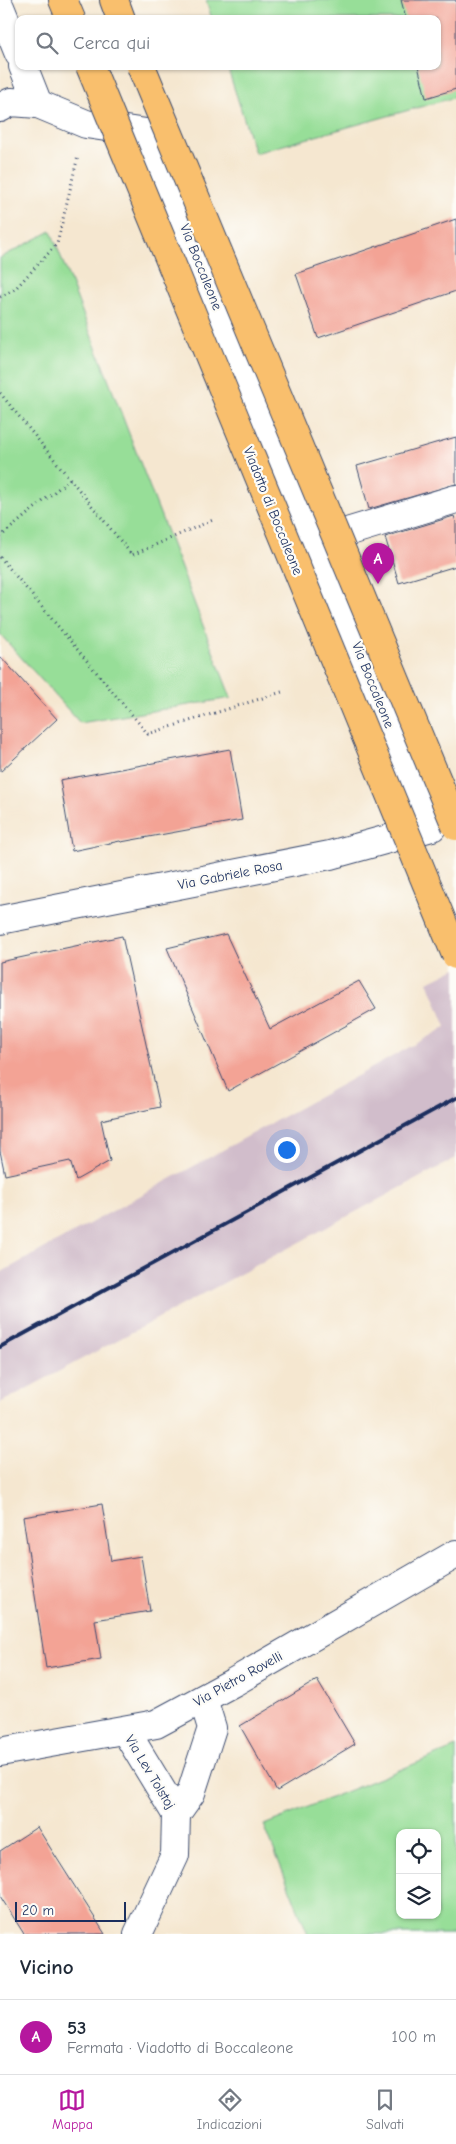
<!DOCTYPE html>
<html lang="it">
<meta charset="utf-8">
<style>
body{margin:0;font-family:"Comic Neue",sans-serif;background:#f6f6f7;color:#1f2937}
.controls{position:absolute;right:15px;bottom:15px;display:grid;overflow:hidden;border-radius:10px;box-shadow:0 1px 4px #0004}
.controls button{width:45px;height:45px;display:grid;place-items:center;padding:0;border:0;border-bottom:1px solid #e0e1e3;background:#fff;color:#1f2937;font:25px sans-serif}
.scale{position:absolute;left:15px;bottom:12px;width:111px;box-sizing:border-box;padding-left:5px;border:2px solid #1b2f5e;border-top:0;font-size:14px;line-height:18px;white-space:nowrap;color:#1b2f5e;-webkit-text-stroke:4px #fdfcf7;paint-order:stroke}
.you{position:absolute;left:286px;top:1149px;width:18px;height:18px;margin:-12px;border:4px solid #fff;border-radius:50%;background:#1a73e8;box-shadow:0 0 0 8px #1a73e833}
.badge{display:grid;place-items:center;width:32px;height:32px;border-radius:50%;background:#b5179e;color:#fff;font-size:16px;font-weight:700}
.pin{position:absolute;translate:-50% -41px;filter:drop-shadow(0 1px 2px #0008)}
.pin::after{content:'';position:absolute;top:26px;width:18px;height:15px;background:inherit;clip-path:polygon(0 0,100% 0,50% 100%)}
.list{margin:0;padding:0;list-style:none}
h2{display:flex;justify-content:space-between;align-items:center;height:65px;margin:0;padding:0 20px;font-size:21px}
h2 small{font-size:16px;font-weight:400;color:#747a83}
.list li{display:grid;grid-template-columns:32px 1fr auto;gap:15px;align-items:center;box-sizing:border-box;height:75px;padding:0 20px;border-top:1px solid #e0e1e3}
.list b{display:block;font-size:19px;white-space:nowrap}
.list p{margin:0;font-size:16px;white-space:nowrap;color:#747a83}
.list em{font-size:16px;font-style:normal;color:#747a83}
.icon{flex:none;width:28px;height:28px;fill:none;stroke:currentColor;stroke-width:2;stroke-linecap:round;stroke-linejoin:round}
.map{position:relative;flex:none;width:456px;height:1934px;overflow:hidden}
.search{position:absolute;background:#fff;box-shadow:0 1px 4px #0004;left:15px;right:15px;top:15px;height:55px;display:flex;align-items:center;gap:12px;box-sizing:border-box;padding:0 18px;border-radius:10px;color:#747a83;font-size:19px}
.sheet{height:140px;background:#fff}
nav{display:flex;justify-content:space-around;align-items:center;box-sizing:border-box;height:70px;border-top:1px solid #e0e1e3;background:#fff;font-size:14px;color:#747a83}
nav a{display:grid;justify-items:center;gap:2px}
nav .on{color:#b5179e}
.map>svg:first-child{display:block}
</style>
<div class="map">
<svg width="456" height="1934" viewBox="0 0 456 1934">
<rect width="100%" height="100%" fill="#fdfcf7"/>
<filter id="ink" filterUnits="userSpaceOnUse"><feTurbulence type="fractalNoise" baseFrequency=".02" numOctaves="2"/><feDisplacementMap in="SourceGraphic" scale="10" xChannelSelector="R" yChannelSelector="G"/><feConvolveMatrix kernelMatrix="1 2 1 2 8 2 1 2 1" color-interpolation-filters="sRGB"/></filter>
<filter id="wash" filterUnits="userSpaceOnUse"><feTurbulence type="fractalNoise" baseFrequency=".0096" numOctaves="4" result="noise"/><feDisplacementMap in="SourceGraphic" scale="20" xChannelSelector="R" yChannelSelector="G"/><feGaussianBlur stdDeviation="1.12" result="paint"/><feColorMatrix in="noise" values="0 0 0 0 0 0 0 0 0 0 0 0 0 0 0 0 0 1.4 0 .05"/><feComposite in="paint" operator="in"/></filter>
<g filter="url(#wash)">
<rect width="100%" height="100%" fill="#f5e7d0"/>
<path fill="#d1bdcb" d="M456,968V1158L0,1403V1273L446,1027L428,982Z"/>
<g fill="#97de98" stroke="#59867b" fill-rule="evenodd">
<path d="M206,0H456V97L255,153L227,66H437V19H212Z"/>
<path d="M51,231L231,698L80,723L0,634V258Z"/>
<path d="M456,1747V1934H308L264,1825ZM400,1833H437V1915H400Z"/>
</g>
<g id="blocks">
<g fill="#f3a395">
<path d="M401,0H456V89L426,98L418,66H437V19H406Z"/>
<path d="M456,219V291L318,338L296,274Z"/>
<path d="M456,437V484L369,509L357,466Z"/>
<path d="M454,516L456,522V566L399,583L385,537Z"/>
<path d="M0,656L57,719L0,772Z"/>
<path d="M230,749L242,820L121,842L120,841L72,851L60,780Z"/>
<path d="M226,934L270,1029L359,981L376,1009L228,1091L167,948Z"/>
<path d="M122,936L160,1107L101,1120L110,1161L76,1180L70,1161L5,1175L0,1151V962Z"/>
<path d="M102,1504L111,1561L141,1556L150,1611L95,1620L101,1659L46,1668L23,1517Z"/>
<path d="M317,1680L355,1744L277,1791L240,1726Z"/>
<path d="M37,1827L105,1934H24L0,1896V1851Z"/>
</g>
</g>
</g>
<g filter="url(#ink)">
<use href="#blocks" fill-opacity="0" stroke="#3c4b6f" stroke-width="1"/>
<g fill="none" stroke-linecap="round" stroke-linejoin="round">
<g stroke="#3c4b6f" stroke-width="30">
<g id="minor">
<path d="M0,7L19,54"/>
<path d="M23,66L38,104"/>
<path d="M0,108L11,102L38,104L86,124L146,133L432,827"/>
<path d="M314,542L456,499"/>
<path d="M0,920L330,855L428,828"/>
<path d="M125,1730L176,1814L175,1855L138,1934"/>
<path d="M0,1752L156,1724L234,1682L456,1554"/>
<path d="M176,1814L191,1793L212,1728L203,1699"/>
</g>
</g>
<g stroke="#3c4b6f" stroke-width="30">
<g id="highway">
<path d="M63,0L71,19"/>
<path d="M114,0L121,19"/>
</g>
</g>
<g stroke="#3c4b6f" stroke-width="3" stroke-dasharray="1 4" stroke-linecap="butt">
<path d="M0,297L15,289L57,244L78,156"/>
<path d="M0,393L132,555L215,519"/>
<path d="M0,537L71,478"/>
<path d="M0,557L148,734L285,691"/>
</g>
<use href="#minor" stroke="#fff" stroke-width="28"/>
<use href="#highway" stroke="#f9bf6d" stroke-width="28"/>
<path stroke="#1b2f5e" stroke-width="4" d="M0,1347L456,1098"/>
<g stroke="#3c4b6f" stroke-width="30" stroke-linecap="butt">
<g id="highway-bridge">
<path d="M90,66L456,955"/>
<path d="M141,66L456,826"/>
</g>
</g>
<use href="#highway-bridge" stroke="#f9bf6d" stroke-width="28"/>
</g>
</g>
<g text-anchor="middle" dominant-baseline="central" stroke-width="4.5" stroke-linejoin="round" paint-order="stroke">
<g font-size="14" fill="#1b2f5e" stroke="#fdfcf7">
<text transform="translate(201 267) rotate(68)">Via Boccaleone</text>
<text transform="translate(273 511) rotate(68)">Viadotto di Boccaleone</text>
<text transform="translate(373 685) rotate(68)">Via Boccaleone</text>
<text transform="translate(230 875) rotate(-11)">Via Gabriele Rosa</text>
<text transform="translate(238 1679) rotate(-29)">Via Pietro Rovelli</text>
<text transform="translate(150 1772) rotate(59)">Via Lev Tolstoj</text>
</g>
</g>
</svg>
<div class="controls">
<button><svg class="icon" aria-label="locate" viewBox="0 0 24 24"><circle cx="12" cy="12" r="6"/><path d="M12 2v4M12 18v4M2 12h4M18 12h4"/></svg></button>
<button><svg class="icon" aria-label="layers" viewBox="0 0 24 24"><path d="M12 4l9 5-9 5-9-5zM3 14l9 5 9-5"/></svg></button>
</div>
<div class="scale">20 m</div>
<div class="you"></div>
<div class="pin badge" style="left:378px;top:584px">A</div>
<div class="search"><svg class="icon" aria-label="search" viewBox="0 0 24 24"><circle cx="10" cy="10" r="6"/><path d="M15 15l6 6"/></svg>Cerca qui</div>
</div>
<section class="sheet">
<h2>Vicino<small></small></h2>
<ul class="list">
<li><span class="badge">A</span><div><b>53</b><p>Fermata · Viadotto di Boccaleone</p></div><em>100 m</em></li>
</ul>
</section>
<nav>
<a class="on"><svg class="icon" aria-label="map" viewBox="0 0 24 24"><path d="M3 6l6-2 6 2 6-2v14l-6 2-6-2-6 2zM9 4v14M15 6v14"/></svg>Mappa</a>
<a><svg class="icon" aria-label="directions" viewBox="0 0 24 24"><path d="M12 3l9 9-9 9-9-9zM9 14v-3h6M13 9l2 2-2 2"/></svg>Indicazioni</a>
<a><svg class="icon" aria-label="saved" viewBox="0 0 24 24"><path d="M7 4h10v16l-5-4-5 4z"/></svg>Salvati</a>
</nav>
